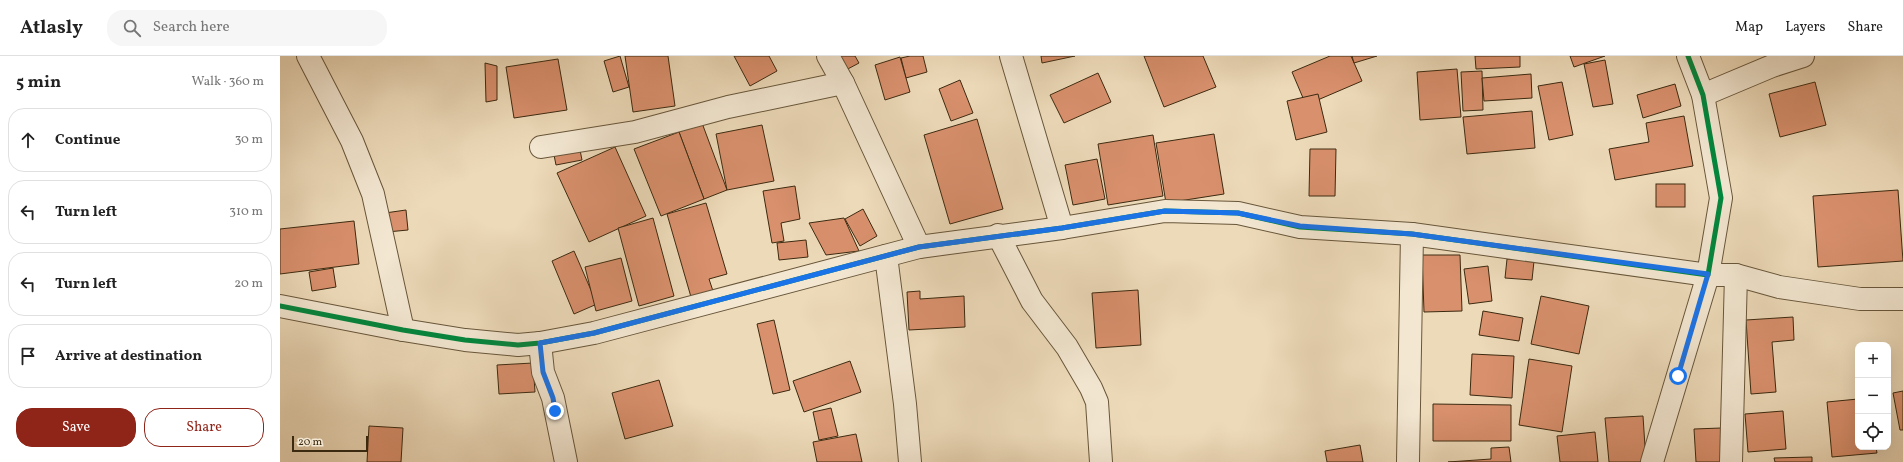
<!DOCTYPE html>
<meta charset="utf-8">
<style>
body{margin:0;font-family:Vollkorn,serif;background:#f6f6f6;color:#222}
.controls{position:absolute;right:12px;bottom:12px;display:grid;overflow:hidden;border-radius:8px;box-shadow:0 4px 16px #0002}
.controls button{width:36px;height:36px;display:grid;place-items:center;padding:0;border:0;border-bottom:1px solid #e0e0e0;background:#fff;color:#222;font:20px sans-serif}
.scale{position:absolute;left:12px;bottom:10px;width:76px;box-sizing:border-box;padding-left:4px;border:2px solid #3c2a10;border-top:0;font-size:11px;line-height:14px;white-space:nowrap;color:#3c2a10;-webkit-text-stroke:3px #f3e7d2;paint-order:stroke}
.stop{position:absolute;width:12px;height:12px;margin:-9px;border:3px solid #1a73e8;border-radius:50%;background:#fff}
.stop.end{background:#1a73e8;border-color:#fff;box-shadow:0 1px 4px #0008}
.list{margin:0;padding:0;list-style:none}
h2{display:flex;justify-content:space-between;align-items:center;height:52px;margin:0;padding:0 16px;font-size:17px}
h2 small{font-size:13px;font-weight:400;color:#767676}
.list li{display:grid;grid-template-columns:26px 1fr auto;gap:12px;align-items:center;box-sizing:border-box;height:64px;margin:0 8px 8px;padding:0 8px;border:1px solid #e0e0e0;border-radius:16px}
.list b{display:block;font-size:15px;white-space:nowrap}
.list em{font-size:13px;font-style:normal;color:#767676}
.actions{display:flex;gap:8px;padding:12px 16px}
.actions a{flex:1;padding:9px 0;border:1px solid #8f2418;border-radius:16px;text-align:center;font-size:14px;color:#8f2418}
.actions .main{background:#8f2418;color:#fff}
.icon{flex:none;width:22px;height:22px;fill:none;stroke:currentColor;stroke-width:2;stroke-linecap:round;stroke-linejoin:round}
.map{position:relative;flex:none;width:1623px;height:406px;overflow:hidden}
header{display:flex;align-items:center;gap:24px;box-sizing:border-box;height:56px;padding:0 20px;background:#fff;border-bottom:1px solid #e0e0e0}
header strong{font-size:19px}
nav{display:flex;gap:22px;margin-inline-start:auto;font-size:14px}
.search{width:280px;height:36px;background:#f6f6f6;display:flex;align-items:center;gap:10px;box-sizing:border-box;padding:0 14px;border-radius:16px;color:#767676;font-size:15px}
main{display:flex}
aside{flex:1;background:#fff}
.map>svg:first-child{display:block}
</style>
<header>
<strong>Atlasly</strong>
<div class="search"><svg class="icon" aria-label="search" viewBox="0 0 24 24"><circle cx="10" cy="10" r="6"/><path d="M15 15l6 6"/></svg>Search here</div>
<nav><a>Map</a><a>Layers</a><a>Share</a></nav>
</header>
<main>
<aside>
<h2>5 min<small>Walk · 360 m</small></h2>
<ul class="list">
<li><svg class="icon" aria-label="ahead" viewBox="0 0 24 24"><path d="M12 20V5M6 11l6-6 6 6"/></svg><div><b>Continue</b></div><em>30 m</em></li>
<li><svg class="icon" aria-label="left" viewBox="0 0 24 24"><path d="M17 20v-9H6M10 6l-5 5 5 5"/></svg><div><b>Turn left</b></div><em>310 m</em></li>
<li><svg class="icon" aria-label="left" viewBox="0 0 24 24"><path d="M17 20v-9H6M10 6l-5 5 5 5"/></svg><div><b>Turn left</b></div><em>20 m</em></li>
<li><svg class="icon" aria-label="arrive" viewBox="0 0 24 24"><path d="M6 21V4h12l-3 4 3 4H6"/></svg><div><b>Arrive at destination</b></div></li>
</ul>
<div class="actions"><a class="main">Save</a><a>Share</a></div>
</aside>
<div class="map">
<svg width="1623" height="406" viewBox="0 0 1623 406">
<rect width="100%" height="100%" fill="#eddab9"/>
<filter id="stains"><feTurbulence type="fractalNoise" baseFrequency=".005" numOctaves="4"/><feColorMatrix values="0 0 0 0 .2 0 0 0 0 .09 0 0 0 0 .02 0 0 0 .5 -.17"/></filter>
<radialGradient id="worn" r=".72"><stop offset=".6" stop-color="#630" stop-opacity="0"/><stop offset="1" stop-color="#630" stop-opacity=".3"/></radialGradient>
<g fill="#d9906d" stroke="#3c2a10">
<path d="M340,0L349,31L333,36L324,5Z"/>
<path d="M345,0H388L395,50L353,56Z"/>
<path d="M454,0H489L497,15L470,30Z"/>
<path d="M556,0H575L579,7L564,15Z"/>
<path d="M630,0H643L647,16L626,22L621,2Z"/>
<path d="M761,0H795L762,7Z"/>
<path d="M864,0H923L936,31L884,51Z"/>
<path d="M1050,0H1071L1082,25L1026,49L1012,16Z"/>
<path d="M1072,0H1097L1074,7Z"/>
<path d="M1195,0H1240V11L1196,13Z"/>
<path d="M1290,0H1325L1294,11Z"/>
<path d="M620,1L630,36L605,44L595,9Z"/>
<path d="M278,3L287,54L234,62L226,11Z"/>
<path d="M1325,4L1333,48L1313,51L1304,8Z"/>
<path d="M205,7L217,10V44L206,46Z"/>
<path d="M1177,13L1181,61L1140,64L1137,16Z"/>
<path d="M1202,15L1203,54L1183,55L1181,16Z"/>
<path d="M818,17L831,46L784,67L770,39Z"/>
<path d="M1251,18L1252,42L1204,45L1202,22Z"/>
<path d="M680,24L693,57L671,65L659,33Z"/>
<path d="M1282,26L1293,79L1269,84L1258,30Z"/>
<path d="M1535,26L1546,69L1500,81L1489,38Z"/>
<path d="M1395,28L1401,50L1363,62L1357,39Z"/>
<path d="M1038,38L1047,76L1016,84L1007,45Z"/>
<path d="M1252,55L1255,92L1187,98L1183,61Z"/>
<path d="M1404,60L1413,110L1335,124L1329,93L1369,86L1366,67Z"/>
<path d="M697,63L723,153L670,168L644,79Z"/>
<path d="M422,67L447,134L424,143L399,76Z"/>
<path d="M482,69L494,125L447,134L436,78Z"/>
<path d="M399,76L424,143L381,160L354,93Z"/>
<path d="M934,78L944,138L886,147L876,87Z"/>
<path d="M873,79L883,140L828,149L818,88Z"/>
<path d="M299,89L302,104L276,109L273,94Z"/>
<path d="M335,91L366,160L309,186L277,117Z"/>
<path d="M1030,93H1056L1055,140H1029Z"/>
<path d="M817,103L825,143L793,149L785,109Z"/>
<rect x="1376" y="128" width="29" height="23"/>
<path d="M515,130L520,163L501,167L504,185L492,187L483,135Z"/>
<path d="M1618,134L1623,205L1538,211L1533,140Z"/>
<path d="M426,147L447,218L429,223L433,235L411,241L387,158Z"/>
<path d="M583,153L597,180L580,190L565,163Z"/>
<path d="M126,154L128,174L107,176L105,157Z"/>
<path d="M373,162L394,240L359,250L338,172Z"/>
<path d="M564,162L579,195L546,199L529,167Z"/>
<path d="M74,165L79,208L0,218V173Z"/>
<path d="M526,184L528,201L499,204L497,187Z"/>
<path d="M294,195L317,248L294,258L272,205Z"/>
<path d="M1142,199H1180L1182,255L1144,256Z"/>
<path d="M341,202L352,245L316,255L305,211Z"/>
<path d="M1227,203L1254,205L1252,224L1225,222Z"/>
<path d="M1208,210L1212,245L1189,248L1184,213Z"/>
<path d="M53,212L56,231L32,235L29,216Z"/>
<path d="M858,234L861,289L816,292L812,237Z"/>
<path d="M640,235V243L684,240L685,271L629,274L627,236Z"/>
<path d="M1261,240L1309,250L1299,298L1251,288Z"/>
<path d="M1203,255L1243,262L1239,285L1199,279Z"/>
<path d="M1513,261L1514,284L1492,286L1496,336L1471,338L1466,264Z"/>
<path d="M494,264L510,334L493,338L477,268Z"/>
<path d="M1192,298L1234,300L1232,342L1190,339Z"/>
<path d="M1249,303L1292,310L1282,376L1239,369Z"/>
<path d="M570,305L581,336L524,356L513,325Z"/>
<path d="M253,307L255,336L219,338L217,309Z"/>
<path d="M379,324L393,370L345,383L332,337Z"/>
<path d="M1623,335V374H1620L1613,337Z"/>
<path d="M1578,343V391H1596L1597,397L1552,401L1547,346Z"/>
<path d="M1153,348L1231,349V385H1153Z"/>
<path d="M551,352L558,380L539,384L533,356Z"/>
<path d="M1503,355L1506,393L1468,396L1465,358Z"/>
<path d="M1363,360L1366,406H1329L1325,362Z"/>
<path d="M89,370L123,372L121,406H87Z"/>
<path d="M1441,372L1443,406H1416L1414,373Z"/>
<path d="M1315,376L1318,406H1280L1277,380Z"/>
<path d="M576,378L582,406H537L533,386Z"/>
<path d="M1080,389L1083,406H1047L1045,395Z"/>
<path d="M1229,391L1231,406H1168L1211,403V392Z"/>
<path d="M1532,401V406H1495L1494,402Z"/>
</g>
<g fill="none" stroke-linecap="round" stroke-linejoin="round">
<g stroke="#68563a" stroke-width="24">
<g id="street">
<path d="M28,0L72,85L93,138L123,274"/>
<path d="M548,0L563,27L639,191"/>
<path d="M731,0L782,172"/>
<path d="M1423,39L1492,10L1523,0"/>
<path d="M261,91L355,76L448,51L563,27"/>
<path d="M718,179L752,245L787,291L811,332L817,346L821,406"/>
<path d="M606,200L625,348L630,406"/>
<path d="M0,250L123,274L185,284L238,289L260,287L314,277L639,191L782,172L885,155L958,157L1020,171L1132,178L1428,219L1441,142L1423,39L1408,0"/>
<path d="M260,287L263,316L273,342L286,406"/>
<path d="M1128,406L1132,178"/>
<path d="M1372,406L1428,219H1456L1499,231L1580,243H1623"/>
<path d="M1451,406L1456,219"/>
</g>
</g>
<use href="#street" stroke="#f3e7d2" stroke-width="22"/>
<g stroke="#f3e7d2" stroke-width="8">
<path id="cycleway" d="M0,250L123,274L185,284L238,289L260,287L314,277L639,191L782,172L885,155L958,157L1020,171L1132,178L1428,219L1441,142L1423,39L1408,0"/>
</g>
<use href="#cycleway" stroke="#00873e" stroke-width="5"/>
</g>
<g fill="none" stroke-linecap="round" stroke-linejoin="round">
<path stroke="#1a73e8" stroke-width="5" d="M275,355L273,342L263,316L260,287L314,277L639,191L782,172L885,155L958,157L1020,170L1132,178L1428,218L1398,320"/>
</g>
<rect width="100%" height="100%" filter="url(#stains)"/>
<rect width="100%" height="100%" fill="url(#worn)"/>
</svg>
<div class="controls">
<button>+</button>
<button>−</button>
<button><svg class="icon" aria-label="locate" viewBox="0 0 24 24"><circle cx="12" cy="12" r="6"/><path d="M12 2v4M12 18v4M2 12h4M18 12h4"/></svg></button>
</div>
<div class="scale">20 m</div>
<div class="stop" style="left:1398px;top:320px"></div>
<div class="stop end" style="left:275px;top:355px"></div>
</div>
</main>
